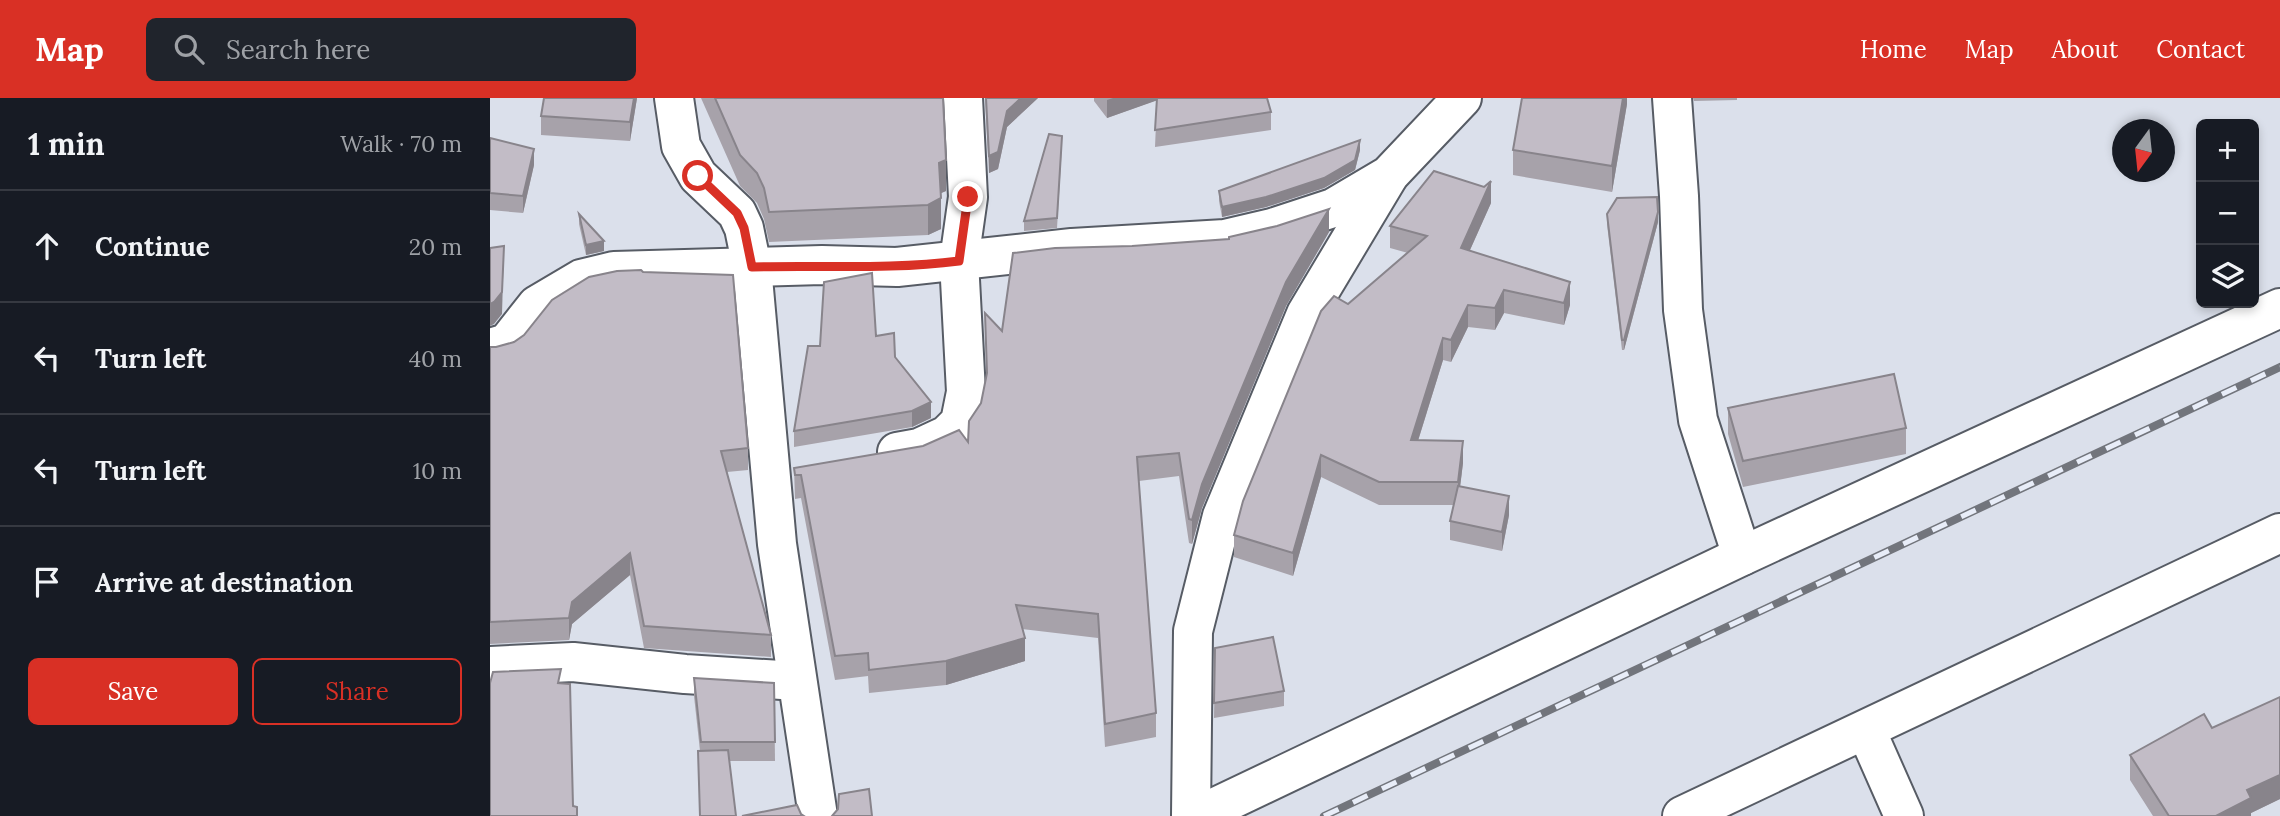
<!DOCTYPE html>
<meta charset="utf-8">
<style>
body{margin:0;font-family:Lora,serif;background:#20242c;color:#f1f3f6}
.controls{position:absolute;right:21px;top:21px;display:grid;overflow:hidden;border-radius:10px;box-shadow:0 4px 10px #0003}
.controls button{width:63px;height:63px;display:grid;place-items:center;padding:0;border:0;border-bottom:2px solid #363941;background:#171b24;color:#f1f3f6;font:35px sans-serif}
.compass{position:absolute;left:1622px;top:21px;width:63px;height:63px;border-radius:50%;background:#171b24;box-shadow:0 4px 10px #0003;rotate:195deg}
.stop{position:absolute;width:21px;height:21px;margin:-16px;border:5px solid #d93025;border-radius:50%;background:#fff}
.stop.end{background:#d93025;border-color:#fff;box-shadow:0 2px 7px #0008}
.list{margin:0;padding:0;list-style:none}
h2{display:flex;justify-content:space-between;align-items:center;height:91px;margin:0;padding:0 28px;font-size:30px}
h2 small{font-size:23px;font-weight:400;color:#9ea1a6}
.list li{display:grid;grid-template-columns:46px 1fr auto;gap:21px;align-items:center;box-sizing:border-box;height:112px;padding:0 28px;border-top:2px solid #363941}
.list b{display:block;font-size:26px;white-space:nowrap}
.list em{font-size:23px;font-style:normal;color:#9ea1a6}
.actions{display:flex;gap:14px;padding:21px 28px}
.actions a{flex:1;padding:16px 0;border:2px solid #d93025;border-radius:10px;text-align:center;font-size:24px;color:#d93025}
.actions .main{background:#d93025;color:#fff}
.icon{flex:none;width:38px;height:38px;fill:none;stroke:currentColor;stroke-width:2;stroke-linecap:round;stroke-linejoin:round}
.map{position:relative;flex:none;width:1790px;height:718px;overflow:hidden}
header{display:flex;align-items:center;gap:42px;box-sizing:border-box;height:98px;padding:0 35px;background:#d93025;color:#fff}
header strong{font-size:33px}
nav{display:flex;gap:38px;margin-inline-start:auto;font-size:24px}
.search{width:490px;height:63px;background:#20242c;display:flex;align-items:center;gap:18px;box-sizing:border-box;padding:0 24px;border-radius:10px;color:#9ea1a6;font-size:26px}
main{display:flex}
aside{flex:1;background:#171b24}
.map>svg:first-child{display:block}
</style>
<header>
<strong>Map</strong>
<div class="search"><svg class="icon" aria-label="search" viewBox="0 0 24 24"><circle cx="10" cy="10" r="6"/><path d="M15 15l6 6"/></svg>Search here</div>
<nav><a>Home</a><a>Map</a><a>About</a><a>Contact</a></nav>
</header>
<main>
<aside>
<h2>1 min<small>Walk · 70 m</small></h2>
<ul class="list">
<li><svg class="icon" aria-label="ahead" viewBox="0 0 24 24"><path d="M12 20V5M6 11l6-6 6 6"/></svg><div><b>Continue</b></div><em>20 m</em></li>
<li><svg class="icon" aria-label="left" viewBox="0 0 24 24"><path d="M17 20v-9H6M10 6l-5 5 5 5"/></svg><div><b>Turn left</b></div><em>40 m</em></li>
<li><svg class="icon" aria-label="left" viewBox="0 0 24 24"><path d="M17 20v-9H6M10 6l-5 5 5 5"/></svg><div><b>Turn left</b></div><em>10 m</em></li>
<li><svg class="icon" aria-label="arrive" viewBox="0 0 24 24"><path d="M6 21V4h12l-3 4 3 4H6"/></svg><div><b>Arrive at destination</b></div></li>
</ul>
<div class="actions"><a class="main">Save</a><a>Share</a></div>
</aside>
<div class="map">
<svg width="1790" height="718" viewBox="0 0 1790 718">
<rect width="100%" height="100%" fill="#dbe0eb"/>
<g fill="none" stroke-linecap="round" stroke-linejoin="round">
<g stroke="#575c65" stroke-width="42">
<g id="minor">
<path d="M184,0L191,48L208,78L247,115L254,130L262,169L287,446L328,718"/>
<path d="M1182,0L1189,98L1193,212L1208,322L1252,458"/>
<path d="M0,250L17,245L47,207L91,181L124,173L332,167L407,169L582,150L735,141L782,130L843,110L899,77L972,0"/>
<path d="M407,354L429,350L457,337L470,324L476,294L469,163L478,99L473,0"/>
<path d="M0,568L83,564L195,576L307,583"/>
<path d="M1376,632L1414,718"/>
<path d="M701,718L703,533L732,418L816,216L898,79"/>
<path d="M707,718L1252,458L1790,210"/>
<path d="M1192,718L1790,435"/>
</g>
</g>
<use href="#minor" stroke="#fff" stroke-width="38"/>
<g stroke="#72757c" stroke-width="8">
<path id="rail" d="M834,718L1790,269"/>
</g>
<use href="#rail" stroke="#e8edf8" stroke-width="5" stroke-dasharray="16" stroke-linecap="butt"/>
</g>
<g fill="#a7a2aa">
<path d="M147,0L140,43L51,37V18Z"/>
<path d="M211,0H453L456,93L451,95V131L438,137L279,144L274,121L267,105L250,88Z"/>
<path d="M495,0H548L517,29L508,71L499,75Z"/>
<path d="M604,0H777L781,14V32L665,49L667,2L617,20L604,3Z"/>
<path d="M1137,0V6L1122,94L1023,77V52Z"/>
<path d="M1203,0H1247V2L1204,3Z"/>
<path d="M0,40L44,67L33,115L0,112Z"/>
<path d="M572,48L567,130L534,133V123Z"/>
<path d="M870,52L865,72L834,90L776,109L732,119L729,103V93Z"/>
<path d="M1001,105L980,152L1080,207L1074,227L1014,215L1005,232L978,229L961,264L953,262L928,343L973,365L970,388L1019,417L1012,453L960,442V423L964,407H889L831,379L803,478L744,459V437L858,206L918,155L900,150V128Z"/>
<path d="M89,116L114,153L96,157L89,126Z"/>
<path d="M1117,116L1168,124L1134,252H1132L1117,126Z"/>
<path d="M839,134L796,208L712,410L702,446L699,445L689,378L649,383L666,615V639L615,649L608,540L532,531L535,563L456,587L379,595L378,578L345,582L311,400L305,401L304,370L478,344L491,305L497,279L495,215L512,233L642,148Z"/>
<path d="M386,238L405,259L441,320L422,329L304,349V333L330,248Z"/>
<path d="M0,249L258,350V372L237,374L281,537V559L154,550L140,477L82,526L79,542L0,546Z"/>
<path d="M1238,310L1416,330V356L1253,389L1238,336Z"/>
<path d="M725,550L794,593V608L724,620Z"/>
<path d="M204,580L284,585L285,663H239L210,653L204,598Z"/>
<path d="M1790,599V701L1761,715V718H1663L1640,682V657L1722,630Z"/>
</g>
<g fill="#88848b">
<path d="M144,0H147L140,43V24Z"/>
<path d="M531,0H548L517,29L508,71L499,75V58L517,13Z"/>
<path d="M623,0H668V2L617,20V2Z"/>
<path d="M1133,0H1137V6L1122,94V68Z"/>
<path d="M870,42V52L865,72L834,90L776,109L732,119V109Z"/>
<path d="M44,51V67L33,115V98Z"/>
<path d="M456,62V93L449,96V65Z"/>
<path d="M1001,83V105L971,172V150Z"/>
<path d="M451,100V131L438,137V107Z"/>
<path d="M839,111V134L796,208L712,410L702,446V422L712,386L796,184Z"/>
<path d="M1168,114V124L1134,252V242Z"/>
<path d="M114,143V153L96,157V147Z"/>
<path d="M14,148L12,216L4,226L0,228V206Z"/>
<path d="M1080,184V207L1074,227V205Z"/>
<path d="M1014,192V215L1005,232V210Z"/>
<path d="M978,207V229L961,264V242Z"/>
<path d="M953,240V262L921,365V342Z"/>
<path d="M441,304V320L422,329V313Z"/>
<path d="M973,343V365L968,406V384Z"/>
<path d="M831,357V379L803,478V455Z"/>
<path d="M1019,398V417L1012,453V434Z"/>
<path d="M140,455V477L82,526L79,542V520L82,504Z"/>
<path d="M535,540V563L456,587V563Z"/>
<path d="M1790,677V701L1761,715V718H1726L1757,692Z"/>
</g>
<g fill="#c2bcc6" stroke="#88848b" stroke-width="2">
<path d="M54,0H144L140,24L51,18Z"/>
<path d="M225,0H453L456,62L449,65L451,100L438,107L279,114L274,90L267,75L250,57Z"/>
<path d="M496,0H531L517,13L508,54L499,58Z"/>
<path d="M667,0H777L781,14L665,32Z"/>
<path d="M1032,0H1133L1122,68L1023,52Z"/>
<path d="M559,36L572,38L567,120L534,123Z"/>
<path d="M0,40L44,51L33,98L0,95Z"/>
<path d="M870,42L865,62L834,80L776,99L732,109L729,93Z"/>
<path d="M944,73L994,89L1001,83L971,150L1080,184L1074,205L1014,192L1005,210L978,207L961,242L953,240L921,342L973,343L968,384H889L831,357L803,455L744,437L753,403L831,213L844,198L858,206L937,138L900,128Z"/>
<path d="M1167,99L1168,114L1134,242H1132L1117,116L1127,100Z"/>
<path d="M839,111L796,184L712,386L702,422L699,421L689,355L647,359L666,615L615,626L608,516L526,507L535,540L456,563L379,572L378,555L345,558L311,377H305L304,370L433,348L469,332L478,344L479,323L491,305L497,275L495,215L512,233L523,155L565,150L642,148L739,141V139L787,128Z"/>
<path d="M89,116L114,143L96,147Z"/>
<path d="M14,148L12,194L4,204L0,206V150Z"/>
<path d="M151,172L153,174L243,177L258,350L231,353L281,537L154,528L140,455L82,504L79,520L0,524V249H6L24,244L34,237L62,202L99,179L127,173Z"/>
<path d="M382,175L386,238L404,235L405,259L441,304L422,313L304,333L318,248H330L334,184Z"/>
<path d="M1404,276L1416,330L1253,363L1238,310Z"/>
<path d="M968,388L1019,398L1012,434L960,423Z"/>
<path d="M783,539L794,593L724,605L725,550Z"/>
<path d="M71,571L68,585L80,586L83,708L87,709V718H0V585L3,574Z"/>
<path d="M204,580L284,585L285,644H211Z"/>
<path d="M1790,599V677L1757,692L1761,700L1726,718H1679L1640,657L1714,616L1722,630Z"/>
<path d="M238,652L246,718H210L208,653Z"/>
<path d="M379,691L382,718H342L348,711L349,696Z"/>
<path d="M307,707L311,716L314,718H252Z"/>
</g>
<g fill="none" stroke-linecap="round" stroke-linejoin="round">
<path stroke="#d93025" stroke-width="9" d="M208,78L247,115L254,130L262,169C331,167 400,172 469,163L478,99"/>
</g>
</svg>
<div class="controls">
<button>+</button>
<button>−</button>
<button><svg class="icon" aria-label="layers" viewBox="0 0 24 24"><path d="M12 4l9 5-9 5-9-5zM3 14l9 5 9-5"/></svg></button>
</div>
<svg class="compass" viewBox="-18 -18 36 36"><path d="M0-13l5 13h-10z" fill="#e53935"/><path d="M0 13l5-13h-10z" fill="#9ea1a6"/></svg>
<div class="stop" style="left:208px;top:78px"></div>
<div class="stop end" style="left:478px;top:99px"></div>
</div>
</main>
